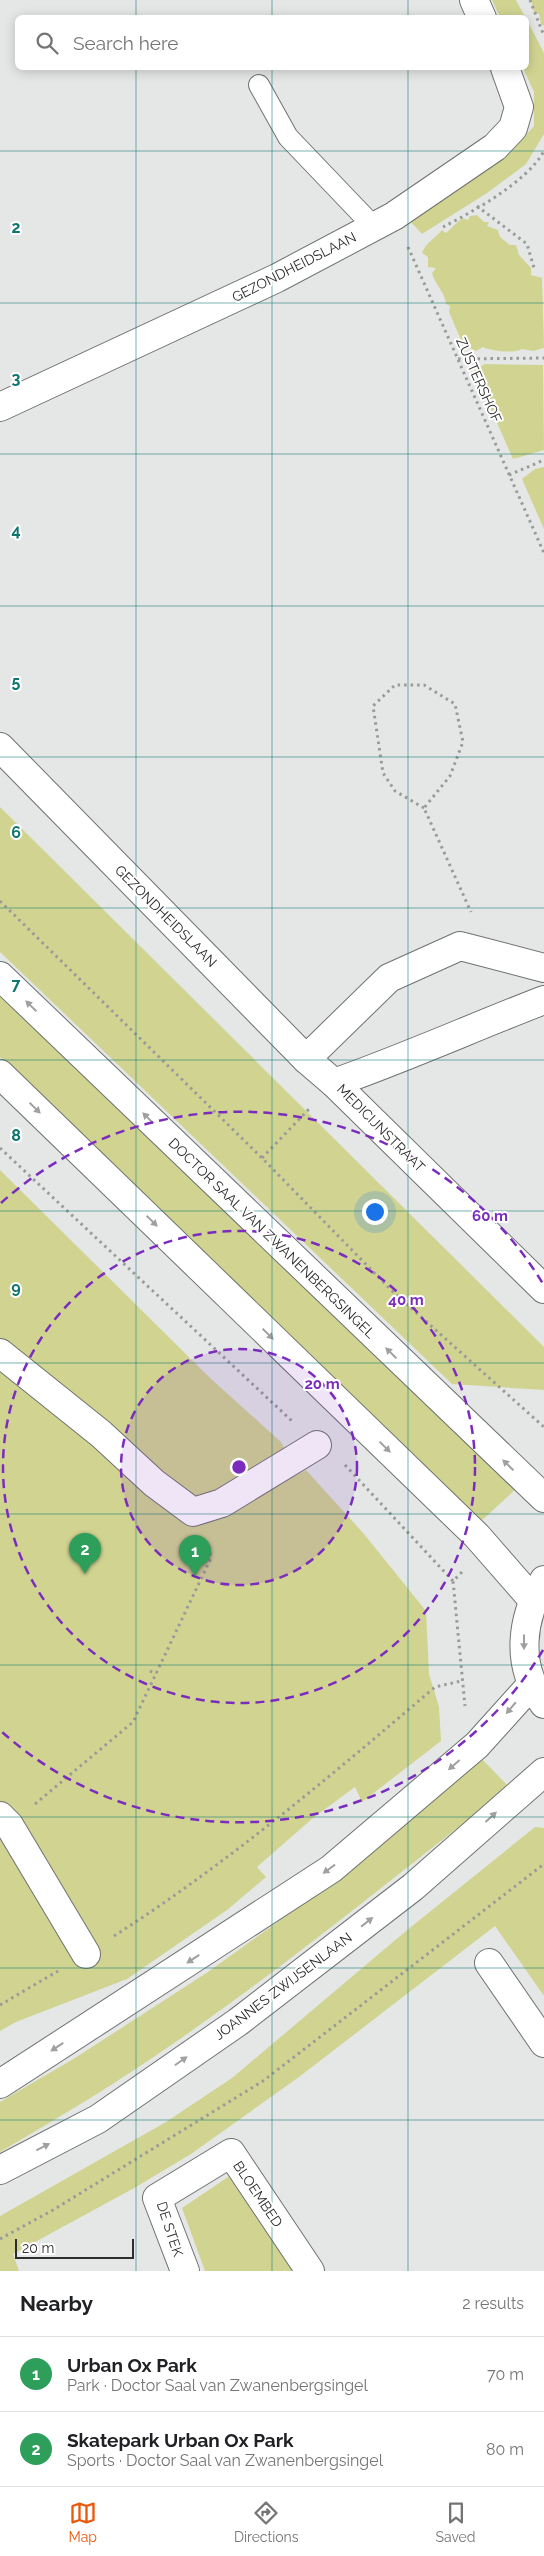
<!DOCTYPE html>
<meta charset="utf-8">
<style>
body{margin:0;font-family:Raleway,sans-serif;background:#f2f2f2;color:#202124}
.scale{position:absolute;left:15px;bottom:12px;width:119px;box-sizing:border-box;padding-left:5px;border:2px solid #2c2d2c;border-top:0;font-size:14px;line-height:18px;white-space:nowrap;color:#2c2d2c;-webkit-text-stroke:4px #fff;paint-order:stroke}
.you{position:absolute;left:374px;top:1211px;width:18px;height:18px;margin:-12px;border:4px solid #fff;border-radius:50%;background:#1a73e8;box-shadow:0 0 0 8px #1a73e833}
.badge{display:grid;place-items:center;width:32px;height:32px;border-radius:50%;background:#ea580c;color:#fff;font-size:16px;font-weight:700}
.pin{position:absolute;translate:-50% -41px;filter:drop-shadow(0 1px 2px #0008)}
.pin::after{content:'';position:absolute;top:26px;width:18px;height:15px;background:inherit;clip-path:polygon(0 0,100% 0,50% 100%)}
.list{margin:0;padding:0;list-style:none}
h2{display:flex;justify-content:space-between;align-items:center;height:65px;margin:0;padding:0 20px;font-size:21px}
h2 small{font-size:16px;font-weight:400;color:#757577}
.list li{display:grid;grid-template-columns:32px 1fr auto;gap:15px;align-items:center;box-sizing:border-box;height:75px;padding:0 20px;border-top:1px solid #e0e0e0}
.list b{display:block;font-size:19px;white-space:nowrap}
.list p{margin:0;font-size:16px;white-space:nowrap;color:#757577}
.list em{font-size:16px;font-style:normal;color:#757577}
.icon{flex:none;width:28px;height:28px;fill:none;stroke:currentColor;stroke-width:2;stroke-linecap:round;stroke-linejoin:round}
.map{position:relative;flex:none;width:544px;height:2271px;overflow:hidden}
.search{position:absolute;background:#fff;box-shadow:0 2px 12px #0003;left:15px;right:15px;top:15px;height:55px;display:flex;align-items:center;gap:12px;box-sizing:border-box;padding:0 18px;border-radius:8px;color:#757577;font-size:19px}
.sheet{height:215px;background:#fff}
nav{display:flex;justify-content:space-around;align-items:center;box-sizing:border-box;height:70px;border-top:1px solid #e0e0e0;background:#fff;font-size:14px;color:#757577}
nav a{display:grid;justify-items:center;gap:2px}
nav .on{color:#ea580c}
.map>svg:first-child{display:block}
</style>
<div class="map">
<svg width="544" height="2271" viewBox="0 0 544 2271">
<rect width="100%" height="100%" fill="#e4e7e5"/>
<g fill="#d1d491">
<path d="M492,0H516L525,17H500Z"/>
<path d="M531,0H544V26L541,24L539,14L534,12Z"/>
<path d="M527,20L544,53V134L526,164L487,193L422,234L409,220L512,151L534,126V92L523,68H526Z"/>
<path d="M477,215L484,222H489L487,226L498,230L500,237L510,245H516L519,255L531,268V275L542,278L544,348L533,351L522,349C514,354 491,351 483,347L476,351L460,343L461,340L449,312L450,306L446,304C445,292 435,285 432,273L436,268L428,267V257L422,253C426,242 435,239 442,230L446,233L462,218L468,220L470,216Z"/>
<path d="M485,364L543,365L544,450L513,459L474,370Z"/>
<path d="M544,467V529L522,479L535,469Z"/>
<path d="M0,807L544,1347V1390L452,1384L0,952Z"/>
<path d="M0,991L516,1489L480,1522L0,1057Z"/>
<path d="M0,1170L208,1376L281,1442L288,1454L279,1460L295,1476L306,1470L364,1534L426,1611L429,1674L439,1707L441,1741L362,1802L355,1787L313,1818L257,1867L266,1877L227,1910L127,1979L16,2022L0,2031Z"/>
<path d="M480,1757L509,1787L484,1807C383,1886 283,1968 177,2041C120,2081 60,2117 0,2152V2102L75,2058L208,1972L347,1872Z"/>
<path d="M535,1827L544,1828V1996L495,1926L299,2077L191,2154L136,2187L13,2254L19,2271H0V2216L166,2122L232,2078L406,1931Z"/>
<path d="M231,2175L296,2271H205L182,2208Z"/>
</g>
<g fill="none" stroke-linecap="round" stroke-linejoin="round">
<g stroke="#6f7270" stroke-width="22">
<path id="lane" d="M259,85L288,137L374,227"/>
</g>
<g stroke="#6f7270" stroke-width="30">
<g id="street">
<path d="M474,0L482,18"/>
<path d="M0,407L277,278L394,216L495,147L513,128L519,107L505,68"/>
<path d="M0,747L306,1059L334,1083L544,1289"/>
<path d="M306,1059L389,978L460,946L544,968"/>
<path d="M334,1083C405,1058 474,1027 544,1000"/>
<path d="M0,1353L101,1434L154,1483L193,1512L222,1503L317,1445"/>
<path d="M0,1816L9,1825L86,1954"/>
<path d="M489,1963L544,2043"/>
<path d="M185,2271L157,2198L231,2153L310,2271"/>
</g>
</g>
<g stroke="#6f7270" stroke-width="30">
<g id="secondary">
<path d="M0,976L544,1498"/>
<path d="M0,1074L477,1536L532,1599"/>
<path d="M544,1580C521,1619 515,1665 544,1704"/>
<path d="M0,2084L331,1869L477,1745L532,1684"/>
<path d="M0,2170L98,2119L238,2022L413,1887L544,1772"/>
</g>
</g>
<g stroke="#999b99" stroke-width="3" stroke-dasharray="2.5 4" stroke-linecap="butt">
<path d="M530,0L544,36"/>
<path d="M477,206L527,244L535,271"/>
<path d="M443,227C474,211 527,182 544,151"/>
<path d="M408,247L544,553"/>
<path d="M458,359L544,358"/>
<path d="M509,475L544,460"/>
<path d="M424,808L395,791L383,773L373,706L395,685H424L455,704L463,742L450,776L424,808L471,912"/>
<path d="M0,901L262,1158L391,1290L544,1427"/>
<path d="M0,1148L292,1421"/>
<path d="M262,1158L310,1108"/>
<path d="M345,1465L453,1581"/>
<path d="M462,1572L453,1581L465,1706"/>
<path d="M150,1671L156,1674"/>
<path d="M35,1804L133,1722L211,1558L208,1544"/>
<path d="M114,1936C228,1863 332,1775 435,1687L461,1681"/>
<path d="M0,2005L58,1971"/>
<path d="M0,2239L53,2210L263,2081L544,1864"/>
</g>
<use href="#lane" stroke="#fff" stroke-width="20"/>
<use href="#street" stroke="#fff" stroke-width="28"/>
<use href="#secondary" stroke="#fff" stroke-width="28"/>
</g>
<defs><path id="oneway-solid" d="M-6-.8H1V-3.2L6.5 0L1 3.2V.8H-6Z" transform="scale(1.25)"/></defs>
<g fill="#a0a0a0">
<use href="#oneway-solid" transform="translate(31 1006) rotate(-136)"/>
<use href="#oneway-solid" transform="translate(35 1108) rotate(44)"/>
<use href="#oneway-solid" transform="translate(148 1118) rotate(-136)"/>
<use href="#oneway-solid" transform="translate(152 1221) rotate(44)"/>
<use href="#oneway-solid" transform="translate(268 1334) rotate(44)"/>
<use href="#oneway-solid" transform="translate(391 1353) rotate(-136)"/>
<use href="#oneway-solid" transform="translate(385 1447) rotate(44)"/>
<use href="#oneway-solid" transform="translate(508 1465) rotate(-136)"/>
<use href="#oneway-solid" transform="translate(524 1642) rotate(90)"/>
<use href="#oneway-solid" transform="translate(511 1708) rotate(130)"/>
<use href="#oneway-solid" transform="translate(454 1765) rotate(139)"/>
<use href="#oneway-solid" transform="translate(491 1817) rotate(-42)"/>
<use href="#oneway-solid" transform="translate(329 1869) rotate(144)"/>
<use href="#oneway-solid" transform="translate(367 1922) rotate(-38)"/>
<use href="#oneway-solid" transform="translate(193 1959) rotate(147)"/>
<use href="#oneway-solid" transform="translate(57 2047) rotate(147)"/>
<use href="#oneway-solid" transform="translate(181 2061) rotate(-35)"/>
<use href="#oneway-solid" transform="translate(43 2147) rotate(-27)"/>
</g>
<path fill="none" stroke="#0f766e" stroke-width="1" stroke-opacity="0.55" d="M136,0V18M272,0V18M408,0V18M136,68V2271M272,68V2271M408,68V2271M0,151H544M0,303H544M0,454H544M0,606H544M0,757H544M0,908H544M0,1060H544M0,1211H544M0,1363H544M0,1514H544M0,1665H544M0,1817H544M0,1968H544M0,2120H544"/>
<circle cx="239" cy="1467" r="118" fill="#7b2cbf" fill-opacity=".12"/>
<g fill="none" stroke="#7b2cbf" stroke-width="2.5" stroke-dasharray="9 6">
<circle cx="239" cy="1467" r="118"/>
<circle cx="239" cy="1467" r="236"/>
<path d="M543 1650A355 355 0 0 1 1 1731M1 1203A355 355 0 0 1 543 1284"/>
</g>
<g text-anchor="middle" dominant-baseline="central" stroke-width="4" stroke-linejoin="round" paint-order="stroke">
<g font-size="14" fill="#2c2d2c" stroke="#fff">
<text transform="translate(294 267) rotate(-27)">GEZONDHEIDSLAAN</text>
<text transform="translate(479 380) rotate(66)">ZUSTERSHOF</text>
<text transform="translate(166 916) rotate(45)">GEZONDHEIDSLAAN</text>
<text transform="translate(381 1128) rotate(45)">MEDICIJNSTRAAT</text>
<text transform="translate(272 1238) rotate(44)">DOCTOR SAAL VAN ZWANENBERGSINGEL</text>
<text transform="translate(283 1986) rotate(-37)">JOANNES ZWIJSENLAAN</text>
<text transform="translate(258 2194) rotate(56)">BLOEMBED</text>
<text transform="translate(170 2229) rotate(72)">DE STEK</text>
</g>
</g>
<g font-size="16" text-anchor="middle" font-weight="bold" fill="#0f766e" stroke="#fff" stroke-width="4" stroke-linejoin="round" paint-order="stroke">
<text x="16" y="233">2</text>
<text x="16" y="384">3</text>
<text x="16" y="536">4</text>
<text x="16" y="687">5</text>
<text x="16" y="838">6</text>
<text x="16" y="990">7</text>
<text x="16" y="1141">8</text>
<text x="16" y="1293">9</text>
</g>
<circle cx="239" cy="1467" r="8" fill="#7b2cbf" stroke="#fff" stroke-width="2.5"/>
<g font-size="15" text-anchor="middle" font-weight="bold" fill="#7b2cbf" stroke="#fff" stroke-width="4" stroke-linejoin="round" paint-order="stroke">
<text x="490" y="1221">60 m</text>
<text x="406" y="1305">40 m</text>
<text x="322" y="1389">20 m</text>
</g>
</svg>
<div class="scale">20 m</div>
<div class="you"></div>
<div class="pin badge" style="left:195px;top:1576px;background:#2e9e5b">1</div>
<div class="pin badge" style="left:85px;top:1574px;background:#2e9e5b">2</div>
<div class="search"><svg class="icon" aria-label="search" viewBox="0 0 24 24"><circle cx="10" cy="10" r="6"/><path d="M15 15l6 6"/></svg>Search here</div>
</div>
<section class="sheet">
<h2>Nearby<small>2 results</small></h2>
<ul class="list">
<li><span class="badge" style="background:#2e9e5b">1</span><div><b>Urban Ox Park</b><p>Park · Doctor Saal van Zwanenbergsingel</p></div><em>70 m</em></li>
<li><span class="badge" style="background:#2e9e5b">2</span><div><b>Skatepark Urban Ox Park</b><p>Sports · Doctor Saal van Zwanenbergsingel</p></div><em>80 m</em></li>
</ul>
</section>
<nav>
<a class="on"><svg class="icon" aria-label="map" viewBox="0 0 24 24"><path d="M3 6l6-2 6 2 6-2v14l-6 2-6-2-6 2zM9 4v14M15 6v14"/></svg>Map</a>
<a><svg class="icon" aria-label="directions" viewBox="0 0 24 24"><path d="M12 3l9 9-9 9-9-9zM9 14v-3h6M13 9l2 2-2 2"/></svg>Directions</a>
<a><svg class="icon" aria-label="saved" viewBox="0 0 24 24"><path d="M7 4h10v16l-5-4-5 4z"/></svg>Saved</a>
</nav>
